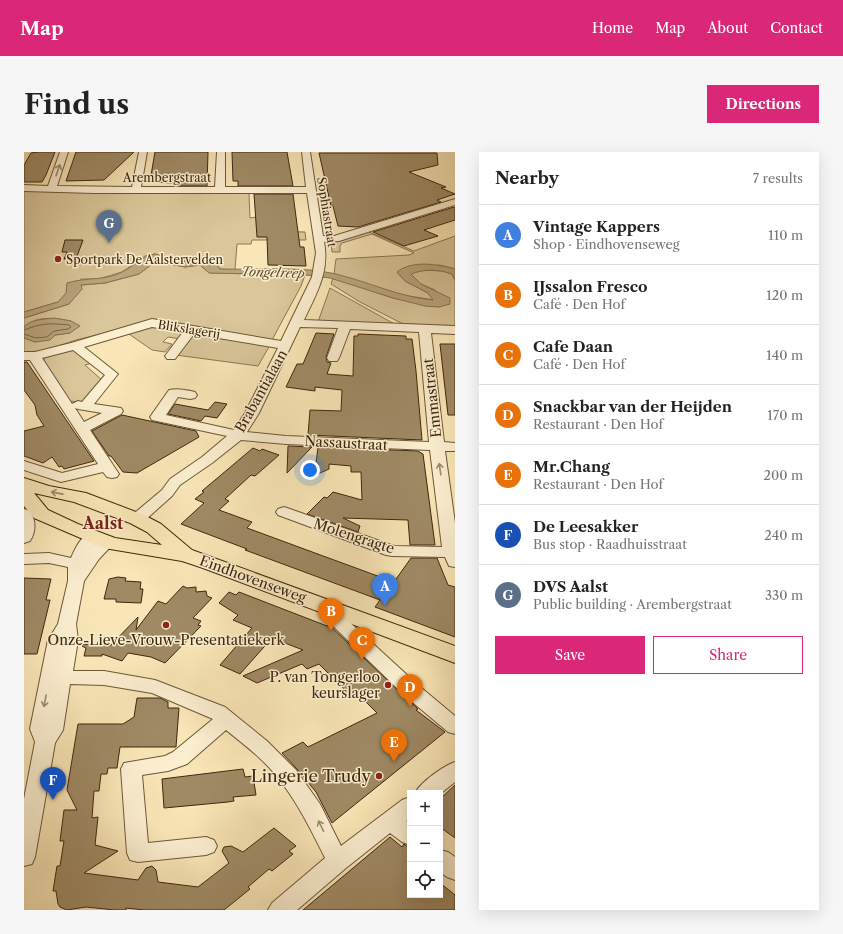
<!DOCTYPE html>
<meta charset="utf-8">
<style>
body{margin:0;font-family:"Libre Caslon Text",serif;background:#f6f6f6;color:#222}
.controls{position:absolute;right:12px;bottom:12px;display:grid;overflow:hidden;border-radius:0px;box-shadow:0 4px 16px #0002}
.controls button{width:36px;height:36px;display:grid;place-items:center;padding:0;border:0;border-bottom:1px solid #e0e0e0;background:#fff;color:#222;font:20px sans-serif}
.you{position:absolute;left:286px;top:318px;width:14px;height:14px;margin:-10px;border:3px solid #fff;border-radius:50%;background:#1a73e8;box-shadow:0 0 0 6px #1a73e833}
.badge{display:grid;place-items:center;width:26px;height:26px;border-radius:50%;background:#db2777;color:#fff;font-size:13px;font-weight:700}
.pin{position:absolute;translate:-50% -33px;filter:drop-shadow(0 1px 2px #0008)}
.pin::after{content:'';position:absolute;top:21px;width:14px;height:12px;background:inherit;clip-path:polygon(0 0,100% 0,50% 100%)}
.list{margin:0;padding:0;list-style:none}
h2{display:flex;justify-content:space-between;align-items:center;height:52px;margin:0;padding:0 16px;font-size:17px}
h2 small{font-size:13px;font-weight:400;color:#767676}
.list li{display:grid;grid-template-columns:26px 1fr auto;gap:12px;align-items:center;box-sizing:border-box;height:60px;padding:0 16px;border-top:1px solid #e0e0e0}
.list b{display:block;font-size:15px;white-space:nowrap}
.list p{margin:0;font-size:13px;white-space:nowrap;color:#767676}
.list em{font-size:13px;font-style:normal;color:#767676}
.actions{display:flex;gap:8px;padding:12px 16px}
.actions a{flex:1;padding:9px 0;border:1px solid #db2777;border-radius:0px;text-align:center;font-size:14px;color:#db2777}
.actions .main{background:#db2777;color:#fff}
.icon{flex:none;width:22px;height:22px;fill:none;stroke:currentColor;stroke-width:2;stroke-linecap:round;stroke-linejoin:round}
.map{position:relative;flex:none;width:431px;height:758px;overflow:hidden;border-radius:0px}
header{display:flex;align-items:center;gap:24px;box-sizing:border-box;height:56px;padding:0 20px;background:#db2777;color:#fff}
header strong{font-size:19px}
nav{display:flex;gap:22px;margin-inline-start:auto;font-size:14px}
.intro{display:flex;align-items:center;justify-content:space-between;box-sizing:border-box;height:96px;padding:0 24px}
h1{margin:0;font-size:28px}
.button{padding:10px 18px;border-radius:0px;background:#db2777;color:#fff;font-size:14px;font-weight:700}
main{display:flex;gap:24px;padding:0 24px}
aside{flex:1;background:#fff;border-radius:0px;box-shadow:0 4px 16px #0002}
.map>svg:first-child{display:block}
</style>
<header>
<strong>Map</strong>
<nav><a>Home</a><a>Map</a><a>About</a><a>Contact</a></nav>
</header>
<div class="intro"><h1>Find us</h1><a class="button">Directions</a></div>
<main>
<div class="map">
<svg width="431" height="758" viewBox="0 0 431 758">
<rect width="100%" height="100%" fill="#f9e6b6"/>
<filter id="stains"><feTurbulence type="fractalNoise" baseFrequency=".005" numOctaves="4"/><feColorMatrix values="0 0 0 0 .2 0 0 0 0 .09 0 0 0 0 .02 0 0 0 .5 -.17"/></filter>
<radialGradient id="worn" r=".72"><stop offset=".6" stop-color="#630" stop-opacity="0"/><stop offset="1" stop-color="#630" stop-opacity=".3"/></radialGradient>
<g fill="#d9c699" stroke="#8c7652">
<path d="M0,38L224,41L225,42L226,66L233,65L234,79L281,80L282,88H228L227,92H213L211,118L196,117L188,106L179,105L165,110L131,102L121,104L98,120L74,127H57L34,150L0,160Z"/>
<path d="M343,79L390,99L431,84V117L416,113L373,120L381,129L404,141L410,148L373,142L310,122L312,107L385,103L390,101L348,82L318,91L316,94V100H308L307,90Z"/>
<path d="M132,109L161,115L176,113L186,121L281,123L277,134L248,188L128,169L52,188L14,201H0V186L11,190L31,183L46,181L47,169C33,166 10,163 0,176V166L45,152L57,133L81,131L115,122Z"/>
<path d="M397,118L419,119L428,122L431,128V177L383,174L336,150L307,132L309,126L369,146L415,155L411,138L397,132L387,122Z"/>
<path d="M306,136L374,174L294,170Z"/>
<path d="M125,174L163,179L156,187L144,185L139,190L148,192L141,200L128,198L105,182Z"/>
<path d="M170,180L246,193L234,214L152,203Z"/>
<path d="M49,197L68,211L61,213L78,228L59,250L43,249L18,210L22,205Z"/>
</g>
<g fill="#b9a57c" stroke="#88734f">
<path d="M131,102L165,110L179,105L188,106L196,117C231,118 279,114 312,122C345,130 375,145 409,148L404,141L381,129L373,120C388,108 413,112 431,117V128L428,122C414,117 400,117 387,122L397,132L426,146V152L415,155L401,154L369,146L306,126L282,123L185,121L176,113L161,115L132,109L115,122L81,131L57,133L58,137L45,152L0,166V160L34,150L42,141L43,131C62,125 82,129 98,120C111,114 116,105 131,102Z"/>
<path d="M30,166L47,169L56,174L46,181L31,183L26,188L11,190L0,186C0,183 0,179 0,176C2,168 23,167 30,166Z"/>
</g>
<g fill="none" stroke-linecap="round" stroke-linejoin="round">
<path stroke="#7c6644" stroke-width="1" d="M0,178C18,171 26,171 45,173L47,175L44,177L30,179L23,185L12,186L0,182"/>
</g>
<g fill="#9f8a64" stroke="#3e270c">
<path d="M14,0H31L22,23L18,30H0V13L7,1Z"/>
<path d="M52,0H110L80,28L42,29Z"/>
<path d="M131,0H184L183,34H154L155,32L126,29Z"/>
<path d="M208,0H263L269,34H214V29H209Z"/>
<path d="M295,1H413L414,13L385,20L422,35L417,36L431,42L413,48L417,50L334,75L314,74L309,54H307Z"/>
<path d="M230,42H269L276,95H280L282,114L244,113L243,85H233Z"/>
<path d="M430,55L431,56V68L400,78L414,84L380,94L349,80Z"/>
<path d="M41,88H59L52,107H40L43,100H38Z"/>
<path d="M292,181L310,182L302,205L303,210L307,211L303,222L329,224L330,184H334V182L382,184V187H388L392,219L398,288L284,283L286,258L317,259L318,238L291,235V239L262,235L273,212H279Z"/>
<path d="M416,192H431V263H424Z"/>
<path d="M0,210H3L70,309L40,317L38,314L35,315L28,305L19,311L0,304V279L20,274L13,263L11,253L0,238Z"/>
<path d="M191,250L203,252L193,266L181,264L177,269L144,262L151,252L184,258Z"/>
<path d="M98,263L172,279L175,285L113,321L99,320L87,304H85L68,279Z"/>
<path d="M264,294L288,295L263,321Z"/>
<path d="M294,295L394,299L399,302L411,393H386L384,368L319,366L336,374L334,380L283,362L300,345L303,346L309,340L338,348L337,320H327V314L305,312V317L294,322V311H292Z"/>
<path d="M229,296L236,299L238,297L255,303L231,324L227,323L201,347L205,349L195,358L228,370L223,376L370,430L387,406H413L424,433L431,435V485L351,455L356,448L221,398L223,397L157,372L180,351L171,347L180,340L178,339Z"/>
<path d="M94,425L102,426L101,429L117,430L116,437H119L117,451L92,450V447H80L85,427Z"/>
<path d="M0,426L27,427L22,448H26L13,502H0Z"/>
<path d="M159,434L163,436L172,435V440L182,439L183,444L188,446L169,466L177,469L174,473L177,474L141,511L127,505L104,501L98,509L78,502V504H60L62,496L58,494V492L87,493L114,465L112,478L134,449L142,452Z"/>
<path d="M205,440L212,443L215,440L303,474L305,473L394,557L392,558L421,580L308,671L292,640L273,617L258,601L279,590L284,595L353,561L333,541L327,544L295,512L283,517L278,512L233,531L219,524L279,498L248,486L216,522L196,513L228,476L209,468L214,463L195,451Z"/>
<path d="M113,546H136L144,550V556H155L152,595H96L93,616H84L83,622H77L75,639H70L68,666L74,665L71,693L94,699L60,721L114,728L122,716L128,714L132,718L134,730L174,735L205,711L198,699L200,695L207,694L219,700L250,676L272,694L265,699L269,702L248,719L245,717L224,735L226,737L200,758H120L102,756V758H91L62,755L43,758L36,755L34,752L32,739H29L33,714H36L40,689H36L40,658H53L43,638L54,572H99L110,565Z"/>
<path d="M219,617L221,625L229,624L232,643L209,645L210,649L204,650L140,656L138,627Z"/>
<path d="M431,633V686L416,675V647Z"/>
<path d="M366,685L378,695L380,692L386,697V743H416V731L431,743V758H279Z"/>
</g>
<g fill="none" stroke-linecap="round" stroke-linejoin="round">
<g stroke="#6d5736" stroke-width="2">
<g id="minor">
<path d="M36,0H44L33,34L108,35L115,0H123L117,35H191L193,0H201V35H282L278,0H286L299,84H310L431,47V53L315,89L300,90C306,120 292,142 280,168L431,174V182L407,181L420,290L431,291V299H421L431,371V415L425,414L421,405L368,404L362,403L254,363L252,360L254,357L260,355L266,357L370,394L418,395L406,298L262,292L217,288L188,311L156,333L148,344L119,370L113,372L107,370L105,367L107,364L138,338L146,327L178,305L203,284L128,268L126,265L145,238C153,236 163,238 171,240L173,243L171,246L166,247L154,245L142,263L210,278L221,261L254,196L170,182L151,207H143L141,204L159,180L128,175L60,195L94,222L70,252L97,256L99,259L97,262L66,278L95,322L93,325L88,326L83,325L79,320L37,330L0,318V309L38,321L74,312L6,208H0V200H11L47,191L128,167L257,189L288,125L292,101L283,41H70L0,39V33L24,34ZM276,175L314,176L303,206L305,209H313L315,206L326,177L395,180L405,290L262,284L223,280L235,261ZM49,198L81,223L58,250L54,249L48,252L18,206ZM51,256L54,257L78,261L60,270Z"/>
<path d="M0,357L6,359C12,368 12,380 6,389L0,391Z"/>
<path d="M69,380L75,382L77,385L67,396C74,389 78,384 89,387L91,390L75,407L60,429L52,472L54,488L49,519H80L131,528L201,555L243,589L272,618L296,652L317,694L378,648L386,645V666L382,669L386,672V693L378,690L366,681L322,716L273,758H244L248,751L301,706C288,680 276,655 258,631C243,610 222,594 202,578L163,612L144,619L118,623L124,691L182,685L190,688L193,694L190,700L182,703L114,710L106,708L103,701L97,617L100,611L141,604L149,600L189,567L128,541L80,533L46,532L39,578L31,591L11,705L8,712L0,714V647L11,590L6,577L24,488L34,472L44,429V415L25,411L0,412V402L25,401L47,406C52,395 57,383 69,380Z"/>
<path d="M315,464L321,466L394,533L431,564V582L424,580L380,543L309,474L306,470L309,466Z"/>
<path d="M431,610V630L416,642L391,641C397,630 419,614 431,610Z"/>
<path d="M416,698L424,700L431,705V728L423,725L416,720Z"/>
</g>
</g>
<g stroke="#3e270c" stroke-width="2">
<path id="major" d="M0,326L25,334L62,341L120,363L137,372L168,398L431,494V511L179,416L158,409L80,396L10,366L0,354ZM10,341L50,350L106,371L123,380L138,393L91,386L54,372L24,358Z"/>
</g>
<use href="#minor" fill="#fbefd0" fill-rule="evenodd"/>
<use href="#major" fill="#f9e6b6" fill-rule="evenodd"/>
</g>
<defs><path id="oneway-shaft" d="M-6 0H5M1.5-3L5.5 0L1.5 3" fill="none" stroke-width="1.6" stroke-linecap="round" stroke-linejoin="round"/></defs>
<g stroke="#9c8b6e">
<use href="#oneway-shaft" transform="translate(34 18) rotate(-71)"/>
<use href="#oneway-shaft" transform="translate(416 317) rotate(-98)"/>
<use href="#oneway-shaft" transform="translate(21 549) rotate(101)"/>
<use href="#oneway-shaft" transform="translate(297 674) rotate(-116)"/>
</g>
<use stroke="#9c8661" href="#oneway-shaft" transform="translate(33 341) rotate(-169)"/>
<g fill="#8f2418" stroke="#fbefd0" stroke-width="1.5">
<circle cx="34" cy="107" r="4"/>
<circle cx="142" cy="473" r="4"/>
<circle cx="364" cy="533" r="4"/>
<circle cx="355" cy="624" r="4"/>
</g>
<g text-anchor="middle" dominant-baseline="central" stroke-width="3" stroke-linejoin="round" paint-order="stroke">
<g font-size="12" fill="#3e270c" stroke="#fbefd0">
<text x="143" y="25">Arembergstraat</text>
<text transform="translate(303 60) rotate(81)">Sophiastraat</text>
<text transform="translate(165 177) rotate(9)">Blikslagerij</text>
</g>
<g font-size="12" fill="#3e270c" stroke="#fbefd0" text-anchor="start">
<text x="42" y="107">Sportpark De Aalstervelden</text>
</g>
<g font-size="13" font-style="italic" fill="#634d2e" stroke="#fbefd0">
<text transform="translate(249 120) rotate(2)">Tongelreep</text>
</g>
<g font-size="14" fill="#3e270c" stroke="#fbefd0">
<text transform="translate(237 239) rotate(-61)">Brabantialaan</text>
<text transform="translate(408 246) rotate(-96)">Emmastraat</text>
<text transform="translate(322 291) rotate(3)">Nassaustraat</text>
<text transform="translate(330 384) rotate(18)">Molengragte</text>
<text transform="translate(229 427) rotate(20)">Eindhovenseweg</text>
</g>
<g font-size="14" fill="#3e270c" stroke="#fbefd0">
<text x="142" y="488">Onze-Lieve-Vrouw-Presentatiekerk</text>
<text x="356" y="525" text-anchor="end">P. van Tongerloo<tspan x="356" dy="16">keurslager</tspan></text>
</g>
<g font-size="16" font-weight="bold" fill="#7a1f14" stroke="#fbefd0">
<text x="79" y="371">Aalst</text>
</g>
<g font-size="17" fill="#3e270c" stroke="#fbefd0" text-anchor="end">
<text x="347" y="624">Lingerie Trudy</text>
</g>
</g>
<rect width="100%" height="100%" filter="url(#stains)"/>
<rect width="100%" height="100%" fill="url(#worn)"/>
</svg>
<div class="controls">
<button>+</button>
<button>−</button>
<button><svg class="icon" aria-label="locate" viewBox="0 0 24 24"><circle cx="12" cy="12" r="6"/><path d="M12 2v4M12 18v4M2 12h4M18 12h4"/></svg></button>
</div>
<div class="you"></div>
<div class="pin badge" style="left:361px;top:454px;background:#3f7fe0">A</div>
<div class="pin badge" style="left:307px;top:479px;background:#e8710a">B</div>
<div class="pin badge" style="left:338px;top:508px;background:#e8710a">C</div>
<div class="pin badge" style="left:386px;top:555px;background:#e8710a">D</div>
<div class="pin badge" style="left:370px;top:610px;background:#e8710a">E</div>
<div class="pin badge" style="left:29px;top:648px;background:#1a4fb4">F</div>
<div class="pin badge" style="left:85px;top:91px;background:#5c6f8a">G</div>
</div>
<aside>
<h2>Nearby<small>7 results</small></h2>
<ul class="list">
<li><span class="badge" style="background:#3f7fe0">A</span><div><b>Vintage Kappers</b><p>Shop · Eindhovenseweg</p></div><em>110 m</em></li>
<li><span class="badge" style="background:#e8710a">B</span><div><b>IJssalon Fresco</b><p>Café · Den Hof</p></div><em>120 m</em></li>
<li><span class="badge" style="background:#e8710a">C</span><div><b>Cafe Daan</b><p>Café · Den Hof</p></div><em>140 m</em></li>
<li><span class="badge" style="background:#e8710a">D</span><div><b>Snackbar van der Heijden</b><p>Restaurant · Den Hof</p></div><em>170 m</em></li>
<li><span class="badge" style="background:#e8710a">E</span><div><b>Mr.Chang</b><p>Restaurant · Den Hof</p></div><em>200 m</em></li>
<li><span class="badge" style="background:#1a4fb4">F</span><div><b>De Leesakker</b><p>Bus stop · Raadhuisstraat</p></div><em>240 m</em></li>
<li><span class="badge" style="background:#5c6f8a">G</span><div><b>DVS Aalst</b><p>Public building · Arembergstraat</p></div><em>330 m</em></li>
</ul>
<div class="actions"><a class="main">Save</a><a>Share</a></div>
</aside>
</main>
